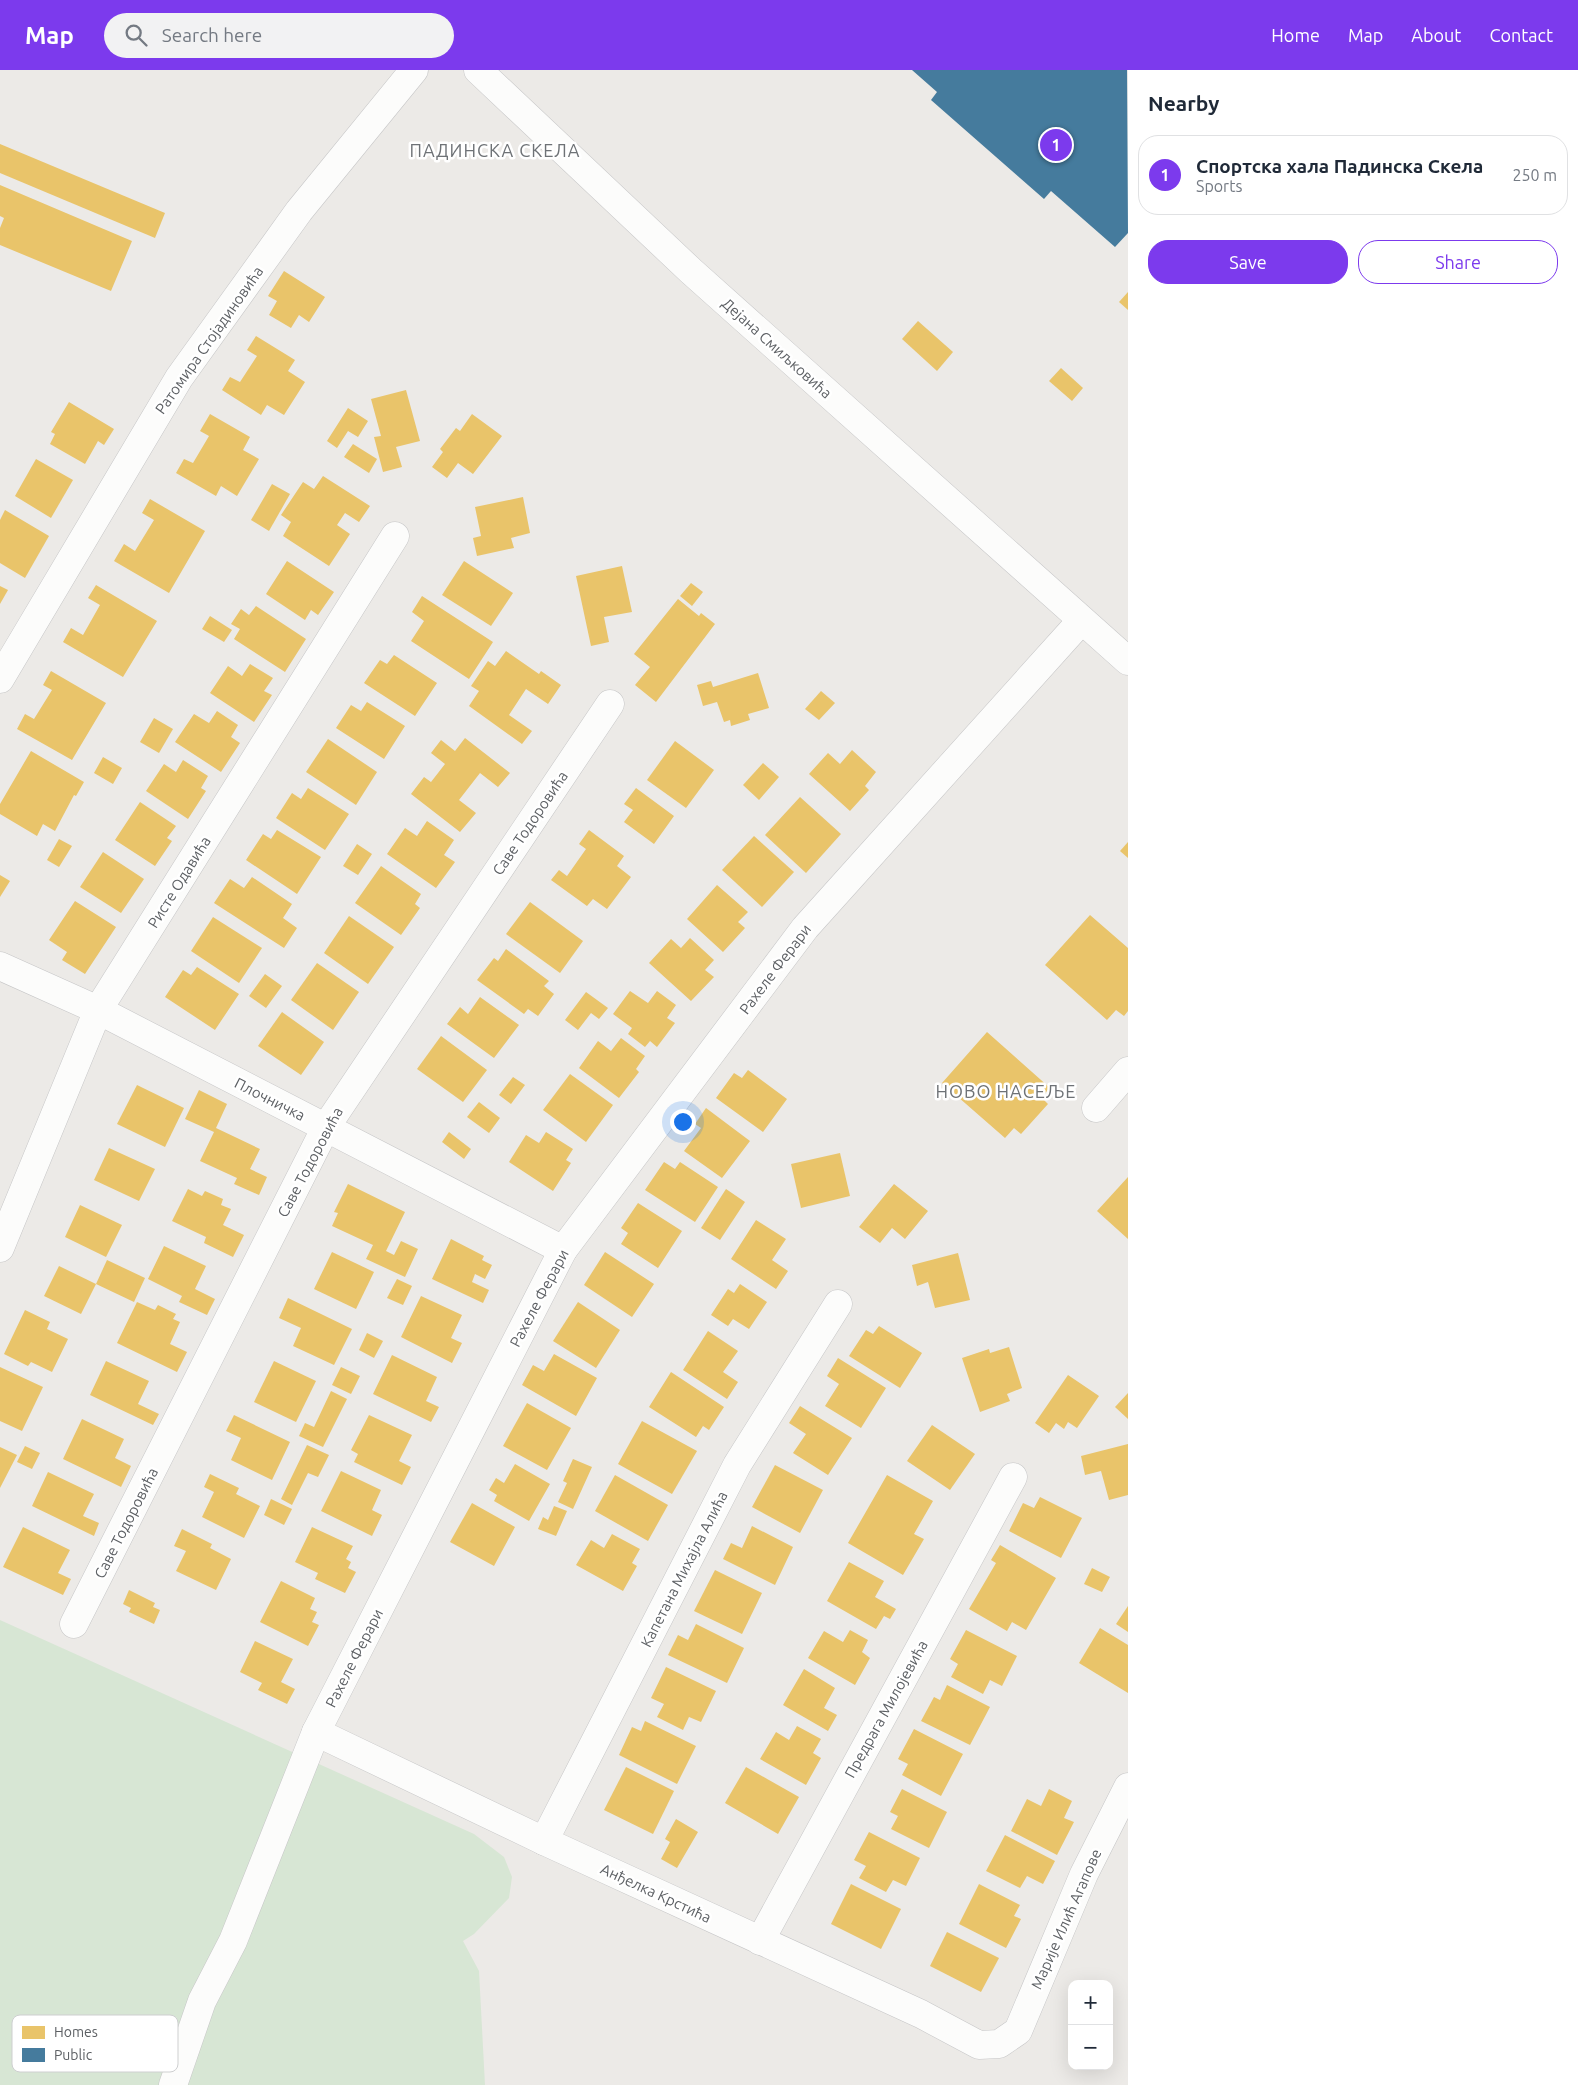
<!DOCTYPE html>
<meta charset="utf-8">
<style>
body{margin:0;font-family:Ubuntu,sans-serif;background:#f2f2f3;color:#1f2937}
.controls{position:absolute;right:15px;bottom:15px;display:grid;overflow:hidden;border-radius:10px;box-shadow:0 5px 20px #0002}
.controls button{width:45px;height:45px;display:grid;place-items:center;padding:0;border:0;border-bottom:1px solid #e0e1e3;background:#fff;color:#1f2937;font:25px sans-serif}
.you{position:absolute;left:682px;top:1051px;width:18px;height:18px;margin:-12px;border:4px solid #fff;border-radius:50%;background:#1a73e8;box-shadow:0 0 0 8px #1a73e833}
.badge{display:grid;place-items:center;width:32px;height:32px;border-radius:50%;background:#7c3aed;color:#fff;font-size:16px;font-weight:700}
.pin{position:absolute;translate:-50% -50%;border:2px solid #fff;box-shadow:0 1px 5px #0006}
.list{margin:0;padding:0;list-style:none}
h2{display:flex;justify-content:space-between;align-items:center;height:65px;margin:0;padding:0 20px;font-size:21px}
h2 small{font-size:16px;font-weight:400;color:#747a83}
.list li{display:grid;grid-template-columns:32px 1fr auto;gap:15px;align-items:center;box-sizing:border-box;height:80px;margin:0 10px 10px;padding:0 10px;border:1px solid #e0e1e3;border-radius:20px}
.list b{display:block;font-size:19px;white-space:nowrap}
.list p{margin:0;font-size:16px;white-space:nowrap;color:#747a83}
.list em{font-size:16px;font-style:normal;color:#747a83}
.actions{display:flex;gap:10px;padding:15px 20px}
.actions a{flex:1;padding:11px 0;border:1px solid #7c3aed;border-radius:20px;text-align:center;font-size:18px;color:#7c3aed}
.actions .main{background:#7c3aed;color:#fff}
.icon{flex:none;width:28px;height:28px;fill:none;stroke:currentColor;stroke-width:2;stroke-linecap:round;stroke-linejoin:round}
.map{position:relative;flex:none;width:1128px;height:2015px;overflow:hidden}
header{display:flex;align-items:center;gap:30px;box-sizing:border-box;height:70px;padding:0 25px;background:#7c3aed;color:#fff}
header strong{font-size:24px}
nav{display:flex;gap:28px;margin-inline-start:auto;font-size:18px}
.search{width:350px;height:45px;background:#f2f2f3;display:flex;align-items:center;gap:12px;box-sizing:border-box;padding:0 18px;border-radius:28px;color:#747a83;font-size:19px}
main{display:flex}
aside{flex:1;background:#fff}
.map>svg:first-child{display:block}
</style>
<header>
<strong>Map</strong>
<div class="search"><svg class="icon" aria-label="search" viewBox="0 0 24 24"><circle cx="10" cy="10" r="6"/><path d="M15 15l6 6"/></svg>Search here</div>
<nav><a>Home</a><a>Map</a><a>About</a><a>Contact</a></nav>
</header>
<main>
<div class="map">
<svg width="1128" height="2015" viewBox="0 0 1128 2015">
<rect width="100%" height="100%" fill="#eceae7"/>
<path fill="#d7e6d4" d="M0,1550L474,1764L504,1787L512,1807L509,1828L474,1864L463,1871L479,1901L485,2015H0Z"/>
<g fill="#e9c46a">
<path d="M0,74L165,143L155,168L0,103Z"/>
<path d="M0,115L132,171L111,221L0,175V158L4,148L0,146Z"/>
<path d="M284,201L325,227L309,252L299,245L291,258L269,245L277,231L268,226Z"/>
<path d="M1128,222V240L1119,232Z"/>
<path d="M918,251L953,282L937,301L902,269Z"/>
<path d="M256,266L295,290L288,301L305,312L284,345L267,335L261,345L222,320L230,307L240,312L257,286L247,280Z"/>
<path d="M1061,298L1083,318L1072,331L1049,311Z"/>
<path d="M406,320L420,371L396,377L402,397L383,402L374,367L381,366L371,329Z"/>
<path d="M69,332L114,359L104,375L98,371L85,394L50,374L55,364L51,362Z"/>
<path d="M348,338L368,351L358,367L348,361L337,378L327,371Z"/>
<path d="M210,344L250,367L243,380L259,389L237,426L221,416L216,426L176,403L184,389L193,393L209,366L200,361Z"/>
<path d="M472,344L502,366L473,404L458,393L447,408L432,397L443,382L440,379L456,358L460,361Z"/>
<path d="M353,374L377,389L369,403L344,387Z"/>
<path d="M36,389L73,410L51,448L15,426Z"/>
<path d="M323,406L370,436L359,452L345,443L337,455L350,464L329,496L283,466L291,452L281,445L303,412L314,419Z"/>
<path d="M272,414L290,424L269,461L251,450Z"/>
<path d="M523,427L530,463L511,468L514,478L477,486L473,468L481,466L475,437Z"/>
<path d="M150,429L205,461L169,523L114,491L124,474L135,481L154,450L142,443Z"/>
<path d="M5,440L49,466L25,508L0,493V450Z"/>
<path d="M287,491L334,522L318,545L311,540L305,550L266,524Z"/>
<path d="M464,491L513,523L491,556L442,525Z"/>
<path d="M622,496L632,542L604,547L609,572L591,576L576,506Z"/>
<path d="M691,513L703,522L692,536L680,526Z"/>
<path d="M96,515L157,551L123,607L63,572L71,558L83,565L100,535L88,528Z"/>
<path d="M0,516L8,520L0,534Z"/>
<path d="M422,526L493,572L469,609L411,571L424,551L412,542Z"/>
<path d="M678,529L699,546L701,543L715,554L656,632L635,615L650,597L634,584Z"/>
<path d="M256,536L306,569L285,602L234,569L240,559L231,554L241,539L249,545Z"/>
<path d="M210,546L232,560L224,572L202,559Z"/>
<path d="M506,581L539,604L541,601L561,615L548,634L526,619L509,645L532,661L522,674L469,636L479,621L471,616L488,591L495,596Z"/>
<path d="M394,585L437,613L415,646L364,613L380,590L387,594Z"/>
<path d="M250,594L273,608L264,621L272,625L254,652L210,623L228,596L242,606Z"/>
<path d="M51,601L106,633L72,690L17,659L25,644L34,649L52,620L43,615Z"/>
<path d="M758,603L769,638L748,644L750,650L731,656L730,650L724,652L717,632L703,636L697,615L711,611L713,617Z"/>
<path d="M821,621L835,633L819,650L805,639Z"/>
<path d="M367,632L405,656L384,689L336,658L351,635L361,641Z"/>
<path d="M217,641L238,655L231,667L240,673L221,702L175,672L194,644L209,653Z"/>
<path d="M154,648L173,659L159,683L140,672Z"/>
<path d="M465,668L510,703L498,717L480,703L459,730L476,743L460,762L411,724L424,707L431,712L445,694L431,683L441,670L455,681Z"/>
<path d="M328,669L377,702L356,735L306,702Z"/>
<path d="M675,671L714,700L686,738L647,710Z"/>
<path d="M852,680L876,702L865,716L869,720L850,741L809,704L828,683L840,694Z"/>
<path d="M31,681L84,712L76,726L74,725L55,761L43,754L37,766L0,744V734Z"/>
<path d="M103,687L122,698L113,714L94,703Z"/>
<path d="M183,690L208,706L201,718L206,721L188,749L146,721L164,694L176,702Z"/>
<path d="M763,693L779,707L759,730L743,715Z"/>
<path d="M308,718L349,744L325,780L276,748L292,723L301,729Z"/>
<path d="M636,718L674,746L654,774L624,752L633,740L624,734Z"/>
<path d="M800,727L841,764L806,803L765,765Z"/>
<path d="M140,732L176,756L167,768L172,771L155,796L115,770Z"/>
<path d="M427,751L454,770L444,785L455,792L436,818L387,784L405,758L417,766Z"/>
<path d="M277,760L321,787L297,824L246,790L263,764L271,769Z"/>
<path d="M589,760L624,786L617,796L631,807L607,839L593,829L587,836L551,810L559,800L567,806L586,779L579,774Z"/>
<path d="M754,766L794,802L762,837L722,800Z"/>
<path d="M59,769L72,776L59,797L47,790Z"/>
<path d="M1128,772V788L1120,781Z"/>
<path d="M357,774L372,784L358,805L343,796Z"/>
<path d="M103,782L144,809L121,843L80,817Z"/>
<path d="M381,796L421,824L415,834L420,838L401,865L355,833Z"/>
<path d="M0,805L10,811L0,827Z"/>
<path d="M252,807L292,834L283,848L297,858L284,878L214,833L230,809L244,818Z"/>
<path d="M717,815L748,842L738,852L745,858L723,882L687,849Z"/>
<path d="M75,831L116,857L85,904L62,890L67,882L49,870Z"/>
<path d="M530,832L583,871L560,903L506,864Z"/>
<path d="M1090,845L1128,878V941L1124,946L1116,940L1107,950L1045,895Z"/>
<path d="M349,846L394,877L368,914L324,883Z"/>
<path d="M213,847L262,878L239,913L191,881Z"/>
<path d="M690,868L714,890L705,900L714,907L691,931L649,893L671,869L681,878Z"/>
<path d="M506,879L549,911L544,916L554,924L538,946L528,939L524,944L477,910L494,888L498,891Z"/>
<path d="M317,893L359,922L333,960L291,930Z"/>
<path d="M197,897L239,924L215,960L165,927L183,900L191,905Z"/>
<path d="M265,904L282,916L266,938L249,926Z"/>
<path d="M630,921L648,933L657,921L676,935L667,948L675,953L657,977L650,971L645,977L628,964L632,958L613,944Z"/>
<path d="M586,922L608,938L599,949L591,943L578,960L565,950Z"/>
<path d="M480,927L519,955L494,988L447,954L460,937L468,944Z"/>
<path d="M282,942L324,972L301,1005L258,976Z"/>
<path d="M987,962L1050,1018L1041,1027L1048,1034L1021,1064L1014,1058L1005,1068L942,1013Z"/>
<path d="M441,966L487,1000L463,1032L417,999Z"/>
<path d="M621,968L645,986L636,999L639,1002L619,1028L579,998L598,971L611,981Z"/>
<path d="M748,1000L787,1029L763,1062L716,1028L734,1003L742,1008Z"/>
<path d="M570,1004L613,1035L586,1072L543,1040Z"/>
<path d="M513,1007L525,1015L511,1034L499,1025Z"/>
<path d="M137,1015L184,1038L165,1077L117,1054Z"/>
<path d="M199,1020L227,1034L216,1058L260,1079L250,1099L267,1107L259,1125L234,1114L237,1108L200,1091L214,1062L185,1049Z"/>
<path d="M479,1032L500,1048L489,1063L467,1047Z"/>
<path d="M706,1038L750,1071L722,1108L684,1081L701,1058L695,1054Z"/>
<path d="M449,1062L471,1079L464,1089L442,1072Z"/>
<path d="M546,1062L573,1079L566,1090L571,1093L553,1121L509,1092L526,1065L539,1073Z"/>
<path d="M109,1078L155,1099L139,1131L94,1110Z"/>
<path d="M840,1083L850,1126L801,1138L791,1094Z"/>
<path d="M664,1092L675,1099L680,1092L718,1117L695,1152L645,1120Z"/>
<path d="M1128,1107V1169L1097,1141Z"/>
<path d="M348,1114L405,1142L386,1181L394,1185L401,1171L418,1179L405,1207L366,1189L373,1175L332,1156L338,1143L334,1142Z"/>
<path d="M894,1114L928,1141L905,1169L892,1158L880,1173L859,1157Z"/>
<path d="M188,1119L202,1126L205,1121L223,1129L221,1135L231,1139L223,1155L244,1165L233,1187L204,1173L206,1167L172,1151Z"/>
<path d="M726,1119L745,1132L720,1170L701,1158Z"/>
<path d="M638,1133L682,1161L658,1198L621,1174L628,1163L621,1158Z"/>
<path d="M80,1135L122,1155L106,1187L65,1167Z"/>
<path d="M756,1150L786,1169L772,1190L788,1201L776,1219L731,1189Z"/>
<path d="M451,1169L484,1186L482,1190L492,1195L485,1209L475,1204L472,1212L489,1220L483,1233L432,1209Z"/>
<path d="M164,1176L206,1196L195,1219L215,1229L207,1245L179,1232L182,1226L148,1209Z"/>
<path d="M332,1182L374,1202L356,1239L314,1219Z"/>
<path d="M605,1182L654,1214L632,1247L584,1215Z"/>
<path d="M958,1183L970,1230L935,1238L928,1212L917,1216L912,1195Z"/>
<path d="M107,1190L145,1208L134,1232L96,1214Z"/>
<path d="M59,1196L96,1214L81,1244L44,1226Z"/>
<path d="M397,1209L412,1216L403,1235L387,1228Z"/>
<path d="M740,1214L767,1232L749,1259L733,1249L728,1256L711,1245L728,1219L734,1223Z"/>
<path d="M421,1226L462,1245L451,1268L462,1273L452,1293L401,1267Z"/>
<path d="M288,1228L352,1259L334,1295L293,1276L301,1258L279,1248Z"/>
<path d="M137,1232L155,1240L158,1235L176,1244L173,1249L180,1252L170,1274L187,1282L177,1302L117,1273Z"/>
<path d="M578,1232L620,1260L596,1298L553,1271Z"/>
<path d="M25,1240L50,1252L47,1259L68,1269L52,1302L31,1292L28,1296L4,1284Z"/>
<path d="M879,1256L922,1283L900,1318L849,1286L866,1260L873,1264Z"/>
<path d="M708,1261L738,1281L723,1302L738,1312L727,1329L683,1300Z"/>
<path d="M367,1263L383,1271L374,1288L359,1280Z"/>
<path d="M1009,1277L1022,1318L1007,1324L1010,1331L980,1342L962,1288L989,1279L990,1283Z"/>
<path d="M554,1284L597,1308L576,1346L522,1315L533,1295L544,1301Z"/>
<path d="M392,1285L437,1307L426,1331L439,1337L431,1352L373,1324Z"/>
<path d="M838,1288L886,1318L861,1358L825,1336L839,1314L827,1306Z"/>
<path d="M106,1291L149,1311L138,1334L159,1344L153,1355L90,1325Z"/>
<path d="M274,1291L316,1311L296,1352L254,1332Z"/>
<path d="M0,1297L43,1317L22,1361L0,1351Z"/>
<path d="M341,1297L360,1306L351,1324L332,1315Z"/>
<path d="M671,1302L724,1337L709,1360L703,1356L696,1367L649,1337Z"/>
<path d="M1068,1305L1099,1326L1077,1358L1068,1352L1064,1359L1056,1353L1049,1363L1035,1353Z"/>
<path d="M331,1321L347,1329L323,1377L299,1366L305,1353L314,1357Z"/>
<path d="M1128,1323V1349L1115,1337Z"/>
<path d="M527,1333L571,1358L547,1400L503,1376Z"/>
<path d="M800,1336L852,1368L828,1405L793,1383L806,1364L789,1353Z"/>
<path d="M234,1345L290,1372L272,1410L231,1390L241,1368L226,1361Z"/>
<path d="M369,1345L412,1365L399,1391L411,1397L402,1415L354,1392L358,1384L351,1380Z"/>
<path d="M82,1349L124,1369L115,1388L131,1396L121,1417L63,1389Z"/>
<path d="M642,1351L697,1381L672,1424L618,1394Z"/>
<path d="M932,1355L975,1384L950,1420L907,1391Z"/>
<path d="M1128,1374V1425L1109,1430L1101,1401L1085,1405L1081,1386Z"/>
<path d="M307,1375L329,1385L318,1407L308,1403L292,1435L281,1429Z"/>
<path d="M25,1376L40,1383L32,1399L17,1392Z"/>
<path d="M0,1377L17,1385L0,1418Z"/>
<path d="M573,1389L592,1397L573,1439L558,1432L567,1413L563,1411Z"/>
<path d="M515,1394L550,1414L529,1451L494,1431L497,1425L489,1420L496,1408L504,1413Z"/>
<path d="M775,1395L823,1420L800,1463L752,1437Z"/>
<path d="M341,1401L381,1420L372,1440L382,1445L372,1466L321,1441Z"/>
<path d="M48,1402L94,1424L83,1446L99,1453L94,1466L32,1436Z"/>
<path d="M210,1404L239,1418L236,1424L260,1436L244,1468L202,1447L214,1422L204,1417Z"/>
<path d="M615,1405L668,1435L648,1471L595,1441Z"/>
<path d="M887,1405L933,1431L914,1464L924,1469L903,1505L848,1473Z"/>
<path d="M1040,1427L1082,1448L1061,1488L1009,1461L1023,1433L1034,1438Z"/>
<path d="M271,1429L292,1439L284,1455L264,1445Z"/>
<path d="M472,1433L515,1457L494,1496L450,1472Z"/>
<path d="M554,1436L567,1441L556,1466L538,1459L543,1447L548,1450Z"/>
<path d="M752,1456L793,1477L775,1515L723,1489L731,1473L742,1478Z"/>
<path d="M23,1457L70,1480L58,1503L71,1509L63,1525L3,1497Z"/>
<path d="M312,1457L353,1476L346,1489L351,1492L348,1498L356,1502L345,1523L315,1509L318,1503L295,1492Z"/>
<path d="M182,1459L212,1474L210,1478L231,1489L216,1520L176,1501L186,1481L174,1476Z"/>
<path d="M612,1464L640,1479L632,1493L637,1496L623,1521L576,1495L591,1470L604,1478Z"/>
<path d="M1000,1475L1056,1508L1026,1560L1012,1552L1007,1561L969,1539L996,1493L991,1490Z"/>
<path d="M849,1492L884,1511L875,1527L896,1539L890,1549L884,1546L876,1559L827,1531Z"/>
<path d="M1092,1498L1110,1507L1102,1522L1084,1514Z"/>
<path d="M715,1500L762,1523L742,1564L694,1541Z"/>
<path d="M281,1511L315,1528L310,1539L317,1542L312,1552L319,1555L308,1576L260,1552Z"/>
<path d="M129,1520L155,1533L153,1537L160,1540L154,1554L129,1542L131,1538L123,1534Z"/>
<path d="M1128,1536V1562L1116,1554Z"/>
<path d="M696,1554L744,1578L727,1613L668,1585L678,1565L688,1570Z"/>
<path d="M1100,1558L1128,1575V1623L1079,1593Z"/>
<path d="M850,1560L868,1570L862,1582L870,1588L855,1615L808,1588L824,1561L843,1572Z"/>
<path d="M966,1560L1017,1586L1002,1616L990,1610L983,1624L951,1607L958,1594L950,1589Z"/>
<path d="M255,1571L293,1589L281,1612L295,1619L287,1634L258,1620L262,1613L240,1602Z"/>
<path d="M666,1597L716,1621L701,1652L689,1647L683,1660L657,1647L664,1634L651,1628Z"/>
<path d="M804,1599L835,1618L824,1638L837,1645L828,1661L783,1635Z"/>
<path d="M947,1615L990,1637L970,1675L921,1651L934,1627L940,1630Z"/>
<path d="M645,1651L696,1676L677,1714L619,1685L632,1657L641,1661Z"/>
<path d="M797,1656L821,1669L813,1683L821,1688L806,1715L760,1689L776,1662L789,1670Z"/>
<path d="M914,1659L963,1684L941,1726L902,1705L908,1694L898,1689Z"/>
<path d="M626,1697L674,1721L653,1764L604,1740Z"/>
<path d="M746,1697L799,1727L778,1764L725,1733Z"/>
<path d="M902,1719L947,1742L929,1778L891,1759L898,1746L890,1742Z"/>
<path d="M1049,1719L1072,1731L1064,1748L1074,1752L1057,1785L1011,1761L1027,1729L1041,1736Z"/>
<path d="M676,1749L698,1762L677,1798L661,1789L670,1772L665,1769Z"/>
<path d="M869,1762L920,1788L906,1816L893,1810L886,1822L859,1808L866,1796L854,1790Z"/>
<path d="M1005,1765L1055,1791L1043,1814L1027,1806L1020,1818L986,1801Z"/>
<path d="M851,1814L901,1839L881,1879L831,1854Z"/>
<path d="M979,1814L1020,1835L1014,1846L1021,1849L1006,1878L959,1854Z"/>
<path d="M947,1862L999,1888L981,1922L930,1896Z"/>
</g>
<path fill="#457b9d" d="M912,0H1127L1128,163L1115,177L1051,121L1044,129L931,30L937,22Z"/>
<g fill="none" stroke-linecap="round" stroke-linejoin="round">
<g stroke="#c6c6c7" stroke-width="29">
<g id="minor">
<path d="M0,609L179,308L299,141L414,0"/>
<path d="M0,896L98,940L563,1180"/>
<path d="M1096,1038L1128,1001"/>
<path d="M0,1178L98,940L395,466"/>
<path d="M74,1554L326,1057L610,634"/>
<path d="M316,1662L544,1771L921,1944L979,1975L999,1974L1018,1961L1084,1804L1128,1717"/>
<path d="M544,1771L737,1395L838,1234"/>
<path d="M760,1871L1013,1407"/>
<path d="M173,2015L202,1931L233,1871L316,1662L563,1180L805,858L1081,551"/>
</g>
</g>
<g stroke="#c6c6c7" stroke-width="29">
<path id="tertiary" d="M478,0L691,201L1128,591"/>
</g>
<use href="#minor" stroke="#fcfcfb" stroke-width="28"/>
<use href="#tertiary" stroke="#fcfcfb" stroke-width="28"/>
</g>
<g text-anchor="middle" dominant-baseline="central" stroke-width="5" stroke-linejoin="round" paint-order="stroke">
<g font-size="15" fill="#5d6064" stroke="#fff">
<text transform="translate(209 270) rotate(-55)">Ратомира Стојадиновића</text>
<text transform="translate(777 278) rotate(42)">Дејана Смиљковића</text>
<text transform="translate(530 753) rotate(-56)">Саве Тодоровића</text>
<text transform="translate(179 812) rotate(-58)">Ристе Одавића</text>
<text transform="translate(775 899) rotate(-53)">Рахеле Ферари</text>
<text transform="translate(270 1029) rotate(27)">Плочничка</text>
<text transform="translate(310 1092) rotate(-62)">Саве Тодоровића</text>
<text transform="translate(539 1228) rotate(-62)">Рахеле Ферари</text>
<text transform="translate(126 1453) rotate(-63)">Саве Тодоровића</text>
<text transform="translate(684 1499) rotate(-63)">Капетана Михајла Алића</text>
<text transform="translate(354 1588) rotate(-63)">Рахеле Ферари</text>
<text transform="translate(886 1639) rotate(-61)">Предрага Милојевића</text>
<text transform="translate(656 1823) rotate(25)">Анђелка Крстића</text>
<text transform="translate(1066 1849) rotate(-66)">Марије Илић Агапове</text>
</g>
<g font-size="18" letter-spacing="1" fill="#6e7276" stroke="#fff">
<text x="495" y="80">ПАДИНСКА СКЕЛА</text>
<text x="1006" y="1021">НОВО НАСЕЉЕ</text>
</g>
</g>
<rect x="12" y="1945" width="166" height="57" rx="8" fill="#fff" stroke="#cecfd0" stroke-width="1"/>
<rect x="22" y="1956" width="23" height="13" fill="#e9c46a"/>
<rect x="22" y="1978" width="23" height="14" fill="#457b9d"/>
<g font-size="14" fill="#5d6064">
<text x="54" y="1967">Homes</text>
<text x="54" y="1990">Public</text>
</g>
</svg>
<div class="controls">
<button>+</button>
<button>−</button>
</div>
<div class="you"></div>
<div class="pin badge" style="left:1056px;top:75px">1</div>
</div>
<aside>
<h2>Nearby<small></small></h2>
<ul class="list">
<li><span class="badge">1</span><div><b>Спортска хала Падинска Скела</b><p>Sports</p></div><em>250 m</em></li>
</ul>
<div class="actions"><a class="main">Save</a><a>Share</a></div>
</aside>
</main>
